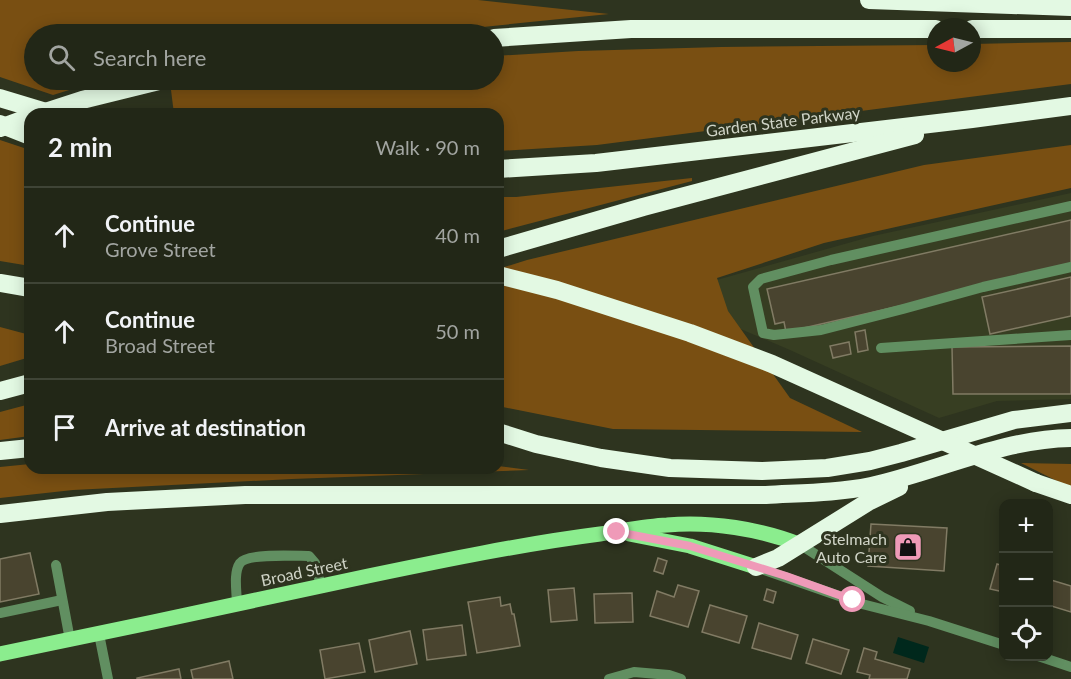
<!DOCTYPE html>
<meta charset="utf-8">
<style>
body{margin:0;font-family:Lato,sans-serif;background:#2a2f20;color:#f1f3f6}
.controls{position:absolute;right:18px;bottom:18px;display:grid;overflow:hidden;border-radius:12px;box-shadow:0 3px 15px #0003}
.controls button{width:54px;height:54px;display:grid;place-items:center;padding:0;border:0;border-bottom:2px solid #3f4436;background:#222717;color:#f1f3f6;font:30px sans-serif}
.compass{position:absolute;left:927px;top:18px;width:54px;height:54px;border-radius:50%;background:#222717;box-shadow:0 3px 15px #0003;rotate:263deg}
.stop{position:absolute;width:18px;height:18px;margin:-14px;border:4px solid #ef9ab8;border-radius:50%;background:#fff}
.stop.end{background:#ef9ab8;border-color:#fff;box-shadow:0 2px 6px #0008}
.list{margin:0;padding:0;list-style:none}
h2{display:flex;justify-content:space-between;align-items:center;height:78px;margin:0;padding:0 24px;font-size:26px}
h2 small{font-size:20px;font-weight:400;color:#a2a5a1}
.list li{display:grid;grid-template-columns:39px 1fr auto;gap:18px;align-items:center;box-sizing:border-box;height:96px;padding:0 24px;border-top:2px solid #3f4436}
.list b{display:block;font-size:22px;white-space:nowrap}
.list p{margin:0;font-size:20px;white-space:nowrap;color:#a2a5a1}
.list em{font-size:20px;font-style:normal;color:#a2a5a1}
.icon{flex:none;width:33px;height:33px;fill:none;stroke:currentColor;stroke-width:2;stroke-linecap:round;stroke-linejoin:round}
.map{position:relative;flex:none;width:1071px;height:679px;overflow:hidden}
.search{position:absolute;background:#222717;box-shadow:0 3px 15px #0003;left:24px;top:24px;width:480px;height:66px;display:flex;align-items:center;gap:15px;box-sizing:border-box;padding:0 21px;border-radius:33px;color:#a2a5a1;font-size:22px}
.panel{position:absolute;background:#222717;box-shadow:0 3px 15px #0003;left:24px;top:108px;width:480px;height:366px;border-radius:18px}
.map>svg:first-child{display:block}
</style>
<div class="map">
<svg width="1071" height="679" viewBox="0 0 1071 679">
<rect width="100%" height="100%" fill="#2e341f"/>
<path fill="#373e22" d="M1071,193V399L997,401L939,418L790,350L722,321L656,297L873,236Z"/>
<g fill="#794f12">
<path d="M0,0H478L609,14L414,34H34V80H115L79,87L53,95L0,77Z"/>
<path d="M1071,42V84L597,145L498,151V114H174L171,90L240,80H494V56L578,51L721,47L936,45V63H972V44Z"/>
<path d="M0,140L30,150V266L0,261Z"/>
<path d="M1071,145V188L824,243L717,278L728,311L790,398L862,432L613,429L498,406V269L527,260L924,165Z"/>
<path d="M692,178V181L498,232V197H516Z"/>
<path d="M0,327L30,335V357L0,366Z"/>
<path d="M30,404V436L0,440V412Z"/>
<path d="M1021,463L1071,464V488Z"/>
<path d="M30,464V468H498V466L529,470L292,479L73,490L0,498V467Z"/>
</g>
<path fill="#00281c" d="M898,637L929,647L924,663L893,653Z"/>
<g fill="#49442f" stroke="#817b64" stroke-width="1.5">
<path d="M1071,220V267L786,332L784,322L775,324L767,289Z"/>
<path d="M1071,277V316L990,334L982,297Z"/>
<path d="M865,330L868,350L858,352L855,332Z"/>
<path d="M849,342L851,354L833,358L830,346Z"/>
<path d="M1071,346V394H953L952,347Z"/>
<path d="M871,524L947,528L944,571L868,566Z"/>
<path d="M30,553L39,594L0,602V559Z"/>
<path d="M658,558L667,561L663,574L654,571Z"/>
<path d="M997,564L1004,566V592L990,589Z"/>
<path d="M1051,580L1071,586V612L1048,605V587Z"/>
<path d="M678,585L699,591L688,627L650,616L657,591L674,597Z"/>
<path d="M574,588L577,620L551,622L548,590Z"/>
<path d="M767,589L776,592L773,603L764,600Z"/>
<path d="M632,593L633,622L595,623L594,594Z"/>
<path d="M500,597L501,606L510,604L512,614H514L520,646L477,653L468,602Z"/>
<path d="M710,605L747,616L739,643L702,632Z"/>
<path d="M759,623L798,635L791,659L752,648Z"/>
<path d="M462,625L466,655L427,660L423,630Z"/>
<path d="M410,631L417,664L375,672L369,640Z"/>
<path d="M813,639L849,650L841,674L806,663Z"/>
<path d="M359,643L365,672L325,679L320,650Z"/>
<path d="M864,648L877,652L875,659L910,669L907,679H869L870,675L857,672Z"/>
<path d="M229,661L233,679H193L191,670Z"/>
<path d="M179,669L181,679H137V678Z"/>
</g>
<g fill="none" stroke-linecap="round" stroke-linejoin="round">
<g stroke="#618f61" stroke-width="10">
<path d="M1071,206L831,260L761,279L753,287L763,333L774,335L821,330L903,309L983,287L1071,267"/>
<path d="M881,348L1071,335"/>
<path d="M801,545L882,597L910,611"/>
<path d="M56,565L70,640"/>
<path d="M756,567L862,604L929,621L1004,645"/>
<path d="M237,605C237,593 233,573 240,563C247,553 296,556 309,556L315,563L321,586"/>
<path d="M0,613L62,600"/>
<path d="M99,634L108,679"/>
<path d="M1038,656L1071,667"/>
<path d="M609,679L634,672L669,675L681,679"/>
</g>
<g stroke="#8bed8e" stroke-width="15">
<path d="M629,534L690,546L756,567"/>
<path d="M0,654C123,629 245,602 368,576C445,560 522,544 600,534C622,531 645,526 667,525C710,521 761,529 801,545"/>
</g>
<g stroke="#e3f9e3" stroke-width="18">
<path d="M869,0L1071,7"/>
<path d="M972,29H1071"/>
<path d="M494,38L631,29H936"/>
<path d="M39,114L82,100L163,80"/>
<path d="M0,128L30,117"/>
<path d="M498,169L596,163L972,119L1071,106"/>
<path d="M498,249L643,207L915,135"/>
<path d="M0,283L30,288"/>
<path d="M0,391L30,383"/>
<path d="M498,432L536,444L601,458L670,468L762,471L827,468L870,461L901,453L1014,420L1071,413"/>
<path d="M0,451L30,448"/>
<path d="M1036,483L1071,495"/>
<path d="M0,514L107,502L245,495H766C801,493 837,493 871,486C938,471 1002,439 1071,438"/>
<path d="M756,567L778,558L868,502L899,487"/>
</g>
<g stroke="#e3f9e3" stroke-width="18">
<path d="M0,98L53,114"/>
<path d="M0,124L30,136"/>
<path d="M498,275L557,290L690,333L772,364L1036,483"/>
</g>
</g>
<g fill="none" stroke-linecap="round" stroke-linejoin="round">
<path stroke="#ef9ab8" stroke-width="8" d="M617,532L690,546L786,576L853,600"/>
</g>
<defs>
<g id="shop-square" transform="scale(1.5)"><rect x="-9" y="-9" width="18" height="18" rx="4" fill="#ef9ab8" stroke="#2e341f"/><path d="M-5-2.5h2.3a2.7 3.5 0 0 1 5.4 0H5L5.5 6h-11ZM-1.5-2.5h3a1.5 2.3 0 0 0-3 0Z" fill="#111"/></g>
</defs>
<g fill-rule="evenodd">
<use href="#shop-square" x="908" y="547"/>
</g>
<g text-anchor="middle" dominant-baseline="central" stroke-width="6" stroke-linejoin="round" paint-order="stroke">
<g font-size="16" fill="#d0d4c7" stroke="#2e341f">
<text transform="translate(783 121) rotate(-7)">Garden State Parkway</text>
<text transform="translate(304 571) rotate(-12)">Broad Street</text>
</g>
<g font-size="16" fill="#d0d4c7" stroke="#2e341f" text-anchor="end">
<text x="887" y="538">Stelmach<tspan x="887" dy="18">Auto Care</tspan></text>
</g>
</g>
</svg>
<div class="controls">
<button>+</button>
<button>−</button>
<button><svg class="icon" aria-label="locate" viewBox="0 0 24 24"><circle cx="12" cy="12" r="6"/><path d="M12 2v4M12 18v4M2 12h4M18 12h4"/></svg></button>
</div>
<svg class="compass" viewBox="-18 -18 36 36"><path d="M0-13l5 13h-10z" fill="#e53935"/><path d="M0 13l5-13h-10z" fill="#a2a5a1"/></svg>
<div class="stop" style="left:853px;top:600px"></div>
<div class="stop end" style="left:617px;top:532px"></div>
<div class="search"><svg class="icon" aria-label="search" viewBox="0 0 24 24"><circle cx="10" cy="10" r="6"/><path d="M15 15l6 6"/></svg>Search here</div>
<section class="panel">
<h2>2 min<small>Walk · 90 m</small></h2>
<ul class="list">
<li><svg class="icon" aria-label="ahead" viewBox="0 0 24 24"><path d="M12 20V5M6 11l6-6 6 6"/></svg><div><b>Continue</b><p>Grove Street</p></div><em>40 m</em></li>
<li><svg class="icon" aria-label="ahead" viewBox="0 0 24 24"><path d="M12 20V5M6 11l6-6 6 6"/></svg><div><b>Continue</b><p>Broad Street</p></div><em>50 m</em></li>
<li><svg class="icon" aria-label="arrive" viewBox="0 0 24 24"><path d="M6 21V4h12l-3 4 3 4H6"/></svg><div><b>Arrive at destination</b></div></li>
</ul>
</section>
</div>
